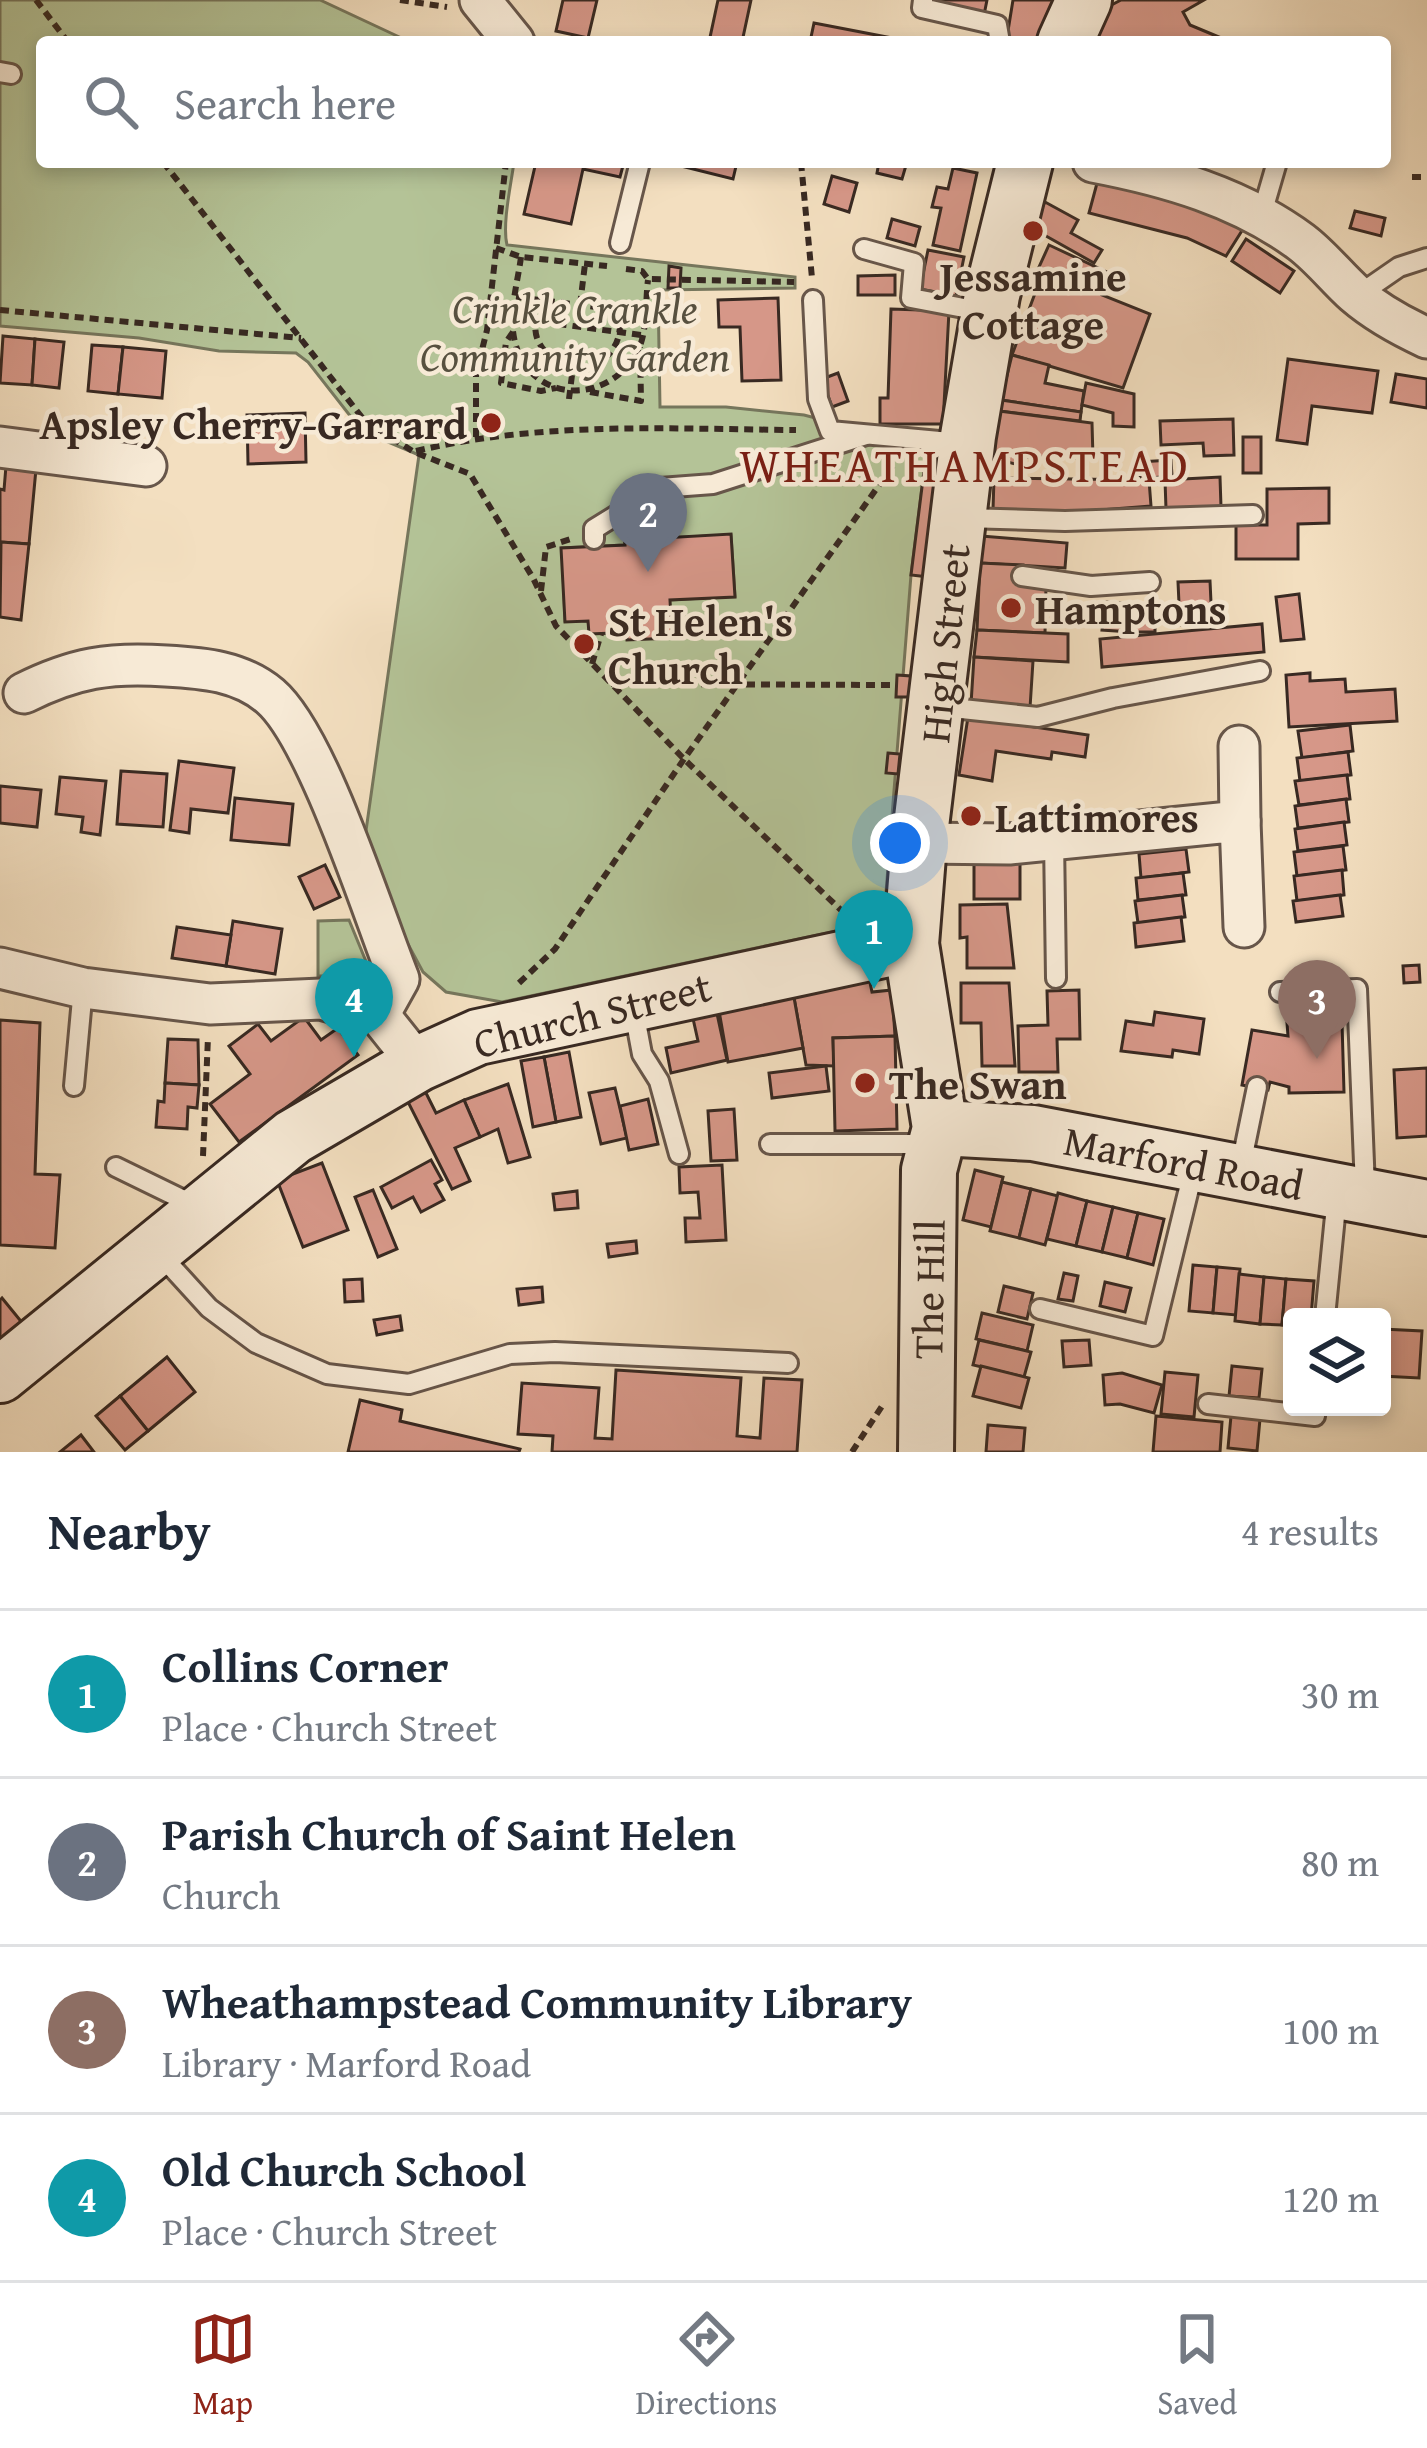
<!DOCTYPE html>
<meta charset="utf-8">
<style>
body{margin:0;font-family:"Gentium Book Plus",serif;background:#f2f2f3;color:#1f2937}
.controls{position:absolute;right:36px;bottom:36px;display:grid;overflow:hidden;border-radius:12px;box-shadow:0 6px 18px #0003}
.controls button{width:108px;height:108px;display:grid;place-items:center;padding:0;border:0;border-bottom:3px solid #e0e1e3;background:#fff;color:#1f2937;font:60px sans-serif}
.you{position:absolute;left:900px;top:843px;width:42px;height:42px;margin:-30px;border:9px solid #fff;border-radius:50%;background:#1a73e8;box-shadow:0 0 0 18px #1a73e833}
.badge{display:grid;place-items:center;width:78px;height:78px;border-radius:50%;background:#8f2418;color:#fff;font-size:39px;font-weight:700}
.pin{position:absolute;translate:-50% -99px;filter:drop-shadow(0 3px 6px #0008)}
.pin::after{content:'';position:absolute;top:63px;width:42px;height:36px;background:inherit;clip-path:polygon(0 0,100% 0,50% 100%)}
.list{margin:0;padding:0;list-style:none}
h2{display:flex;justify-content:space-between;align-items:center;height:156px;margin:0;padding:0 48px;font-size:51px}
h2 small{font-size:39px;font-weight:400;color:#747a83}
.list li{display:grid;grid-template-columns:78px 1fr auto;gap:36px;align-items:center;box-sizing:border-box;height:168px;padding:0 48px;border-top:3px solid #e0e1e3}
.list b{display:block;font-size:45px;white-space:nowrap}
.list p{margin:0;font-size:39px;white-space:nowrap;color:#747a83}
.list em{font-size:39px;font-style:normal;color:#747a83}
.icon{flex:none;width:66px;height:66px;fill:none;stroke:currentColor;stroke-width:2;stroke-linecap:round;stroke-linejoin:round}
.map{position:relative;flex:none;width:1427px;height:1452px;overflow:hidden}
.search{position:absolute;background:#fff;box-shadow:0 6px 18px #0003;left:36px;right:36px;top:36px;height:132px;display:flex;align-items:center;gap:30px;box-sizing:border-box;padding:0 42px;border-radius:12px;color:#747a83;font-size:45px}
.sheet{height:828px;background:#fff}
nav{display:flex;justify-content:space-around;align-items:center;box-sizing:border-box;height:168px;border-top:3px solid #e0e1e3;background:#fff;font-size:33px;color:#747a83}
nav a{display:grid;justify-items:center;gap:6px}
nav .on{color:#8f2418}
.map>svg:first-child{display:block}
</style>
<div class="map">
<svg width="1427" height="1452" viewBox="0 0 1427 1452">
<rect width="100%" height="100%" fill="#f3dfc0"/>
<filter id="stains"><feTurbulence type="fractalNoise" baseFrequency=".00167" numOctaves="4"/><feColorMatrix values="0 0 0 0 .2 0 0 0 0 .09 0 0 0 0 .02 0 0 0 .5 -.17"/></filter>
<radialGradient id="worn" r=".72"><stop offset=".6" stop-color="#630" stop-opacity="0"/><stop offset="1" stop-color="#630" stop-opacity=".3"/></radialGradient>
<g fill="#b4c397" stroke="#76765c" stroke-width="3" fill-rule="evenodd">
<path d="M0,0H320L410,42H42V162H514C511,185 502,224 507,245L795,277V288L658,290L660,407H726L804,415L927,447L911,575L885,905L846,929L502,1002L446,992L423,972L362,859L419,455L362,431L308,362L296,353L219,351L139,338L0,326ZM662,518L663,538L731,535L735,596L670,600L626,619H612V633L590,634L588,621H565L562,548L625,545L624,520Z"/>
<path d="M349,920L372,976H318V921Z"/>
</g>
<g fill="#d69788" stroke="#382922" stroke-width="3">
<path d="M563,0H597L588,38L556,31Z"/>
<path d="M718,0H751L742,42H709Z"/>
<path d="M933,0H987L984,15L932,5Z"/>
<path d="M1013,0H1064L1051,42H1010L1007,37Z"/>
<path d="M1121,0H1204L1183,12L1190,25L1226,40L1088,42L1102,10Z"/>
<path d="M814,23L897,39L896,42H810Z"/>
<path d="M536,162H624L620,177L583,169L571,224L524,214Z"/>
<path d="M665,162H737L733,179Z"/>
<path d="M879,162H907L902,179L877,173Z"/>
<path d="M953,168L977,173L960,251L933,245L941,208L932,207L937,187L948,189Z"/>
<path d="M1100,172L1176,192L1243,229L1226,256L1187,238L1089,213Z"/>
<path d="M832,176L857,183L849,212L824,204Z"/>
<path d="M1045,202L1078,220L1071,233L1102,250L1094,263L1030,227Z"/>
<path d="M1355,211L1385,218L1381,236L1350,228Z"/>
<path d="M892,219L920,227L915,246L887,238Z"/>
<path d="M1246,239L1294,271L1280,293L1232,261Z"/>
<path d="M1049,245L1111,274L1102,295L1150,314L1123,388L1012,355L1040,280L1034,278Z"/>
<path d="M928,250L964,257L956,296L920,289Z"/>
<path d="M669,266L681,268L680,288H668Z"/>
<path d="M895,275V295H858V276Z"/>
<path d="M778,298L781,380L742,381L740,327H719L718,300Z"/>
<path d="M891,309L949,311L943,424H880V398H888Z"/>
<path d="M3,336L35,339L32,385L0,383Z"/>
<path d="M35,339L64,342L59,388L32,385Z"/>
<path d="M92,345L123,347L118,394L88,391Z"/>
<path d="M123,347L166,351L162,398L118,394Z"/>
<path d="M1012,355L1049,365L1045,383L1084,391L1081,412L1001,400Z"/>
<path d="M1288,359L1378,371L1372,413L1312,406L1307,444L1277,440Z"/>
<path d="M838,373L848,401L832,407L822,379Z"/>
<path d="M1396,374L1427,379V408L1391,402Z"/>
<path d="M1086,383L1134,394V427L1113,426V413L1082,405Z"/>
<path d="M1001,400L1081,412L1080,421L999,411Z"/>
<path d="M999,411L1092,423L1093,458L1024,457L1023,466L992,458Z"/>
<path d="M305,413L306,462L248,464L247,415Z"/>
<path d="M1233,419L1234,455L1204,456L1203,443L1161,445L1160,421Z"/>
<rect x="1243" y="437" width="18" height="36"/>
<path d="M927,447L943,449L929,577L911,575Z"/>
<path d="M1171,460L1172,476L1140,479L1139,462Z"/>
<path d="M6,466L36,469L29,544L0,542V489L4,490Z"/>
<path d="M1220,477L1221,507L1166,509L1165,480Z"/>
<path d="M994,478L1149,480L1151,506L1062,513L993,510Z"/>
<path d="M1329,488V523L1298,524V559H1236V525H1267V489Z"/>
<path d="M662,518L663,538L731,534L735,597L670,600L672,638L627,640L626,619H612L613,633L589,634L588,621L565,622L561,548L625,545L623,520Z"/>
<path d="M981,536L1067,543L1065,568L980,563Z"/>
<path d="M1,542L29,544L21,620L0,617Z"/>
<path d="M980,563L1023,565L1021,585L1046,586L1045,633L977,630Z"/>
<path d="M1210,581L1212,624L1180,625L1178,582Z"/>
<path d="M1299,594L1304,639L1281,641L1276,597Z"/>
<path d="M1105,602L1133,604L1130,632L1102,630Z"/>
<rect x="1135" y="605" width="20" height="27"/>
<path d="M1262,624L1264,652L1102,667L1100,639Z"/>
<path d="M977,630L1068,634V662L974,657Z"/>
<path d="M974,657L1033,661L1030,708L971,704Z"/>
<path d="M1310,673V681L1345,679L1346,692L1395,689L1397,721L1289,727L1286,675Z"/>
<path d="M897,675L911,676L909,697H896Z"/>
<path d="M968,717L1088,735L1085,757L1052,752L1051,759L996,751L992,781L959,775Z"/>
<path d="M1350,725L1353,751L1302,758L1298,731Z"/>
<path d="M1348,752L1351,775L1300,781L1297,758Z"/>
<path d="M888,753L900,754L898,774L886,773Z"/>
<path d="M179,761L234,768L228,813L191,809L189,833L170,830Z"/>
<path d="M121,771L167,774L163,827L117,824Z"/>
<path d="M1347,775L1350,799L1299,805L1295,781Z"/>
<path d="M60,777L106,781L100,835L81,832L83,817L56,814Z"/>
<path d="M0,786L41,790L37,827L0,823Z"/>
<path d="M235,798L293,804L289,845L231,840Z"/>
<path d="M1346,799L1349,822L1298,828L1295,806Z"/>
<path d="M1344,822L1347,845L1298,851L1295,829Z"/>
<path d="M1343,846L1346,870L1297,876L1294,852Z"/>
<path d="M1186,849L1189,872L1141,878L1139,854Z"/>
<path d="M1020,861V899H974V862Z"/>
<path d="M325,865L340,897L314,909L299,877Z"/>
<path d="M1342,870L1344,895L1297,901L1294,876Z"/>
<path d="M1183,873L1186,895L1138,900L1136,878Z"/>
<path d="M1182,895L1185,917L1138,923L1135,901Z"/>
<path d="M1340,895L1343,916L1296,922L1293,901Z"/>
<path d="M1007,904L1014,968H967V937L960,938V905Z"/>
<path d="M1181,917L1184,941L1136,947L1134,923Z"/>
<path d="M233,921L282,929L275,974L226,966Z"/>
<path d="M177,927L231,935L226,966L172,958Z"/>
<path d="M1419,965L1420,982L1404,983L1403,966Z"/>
<path d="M869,978L872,992L892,990L895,1036L833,1038L834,1066L806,1065L793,992Z"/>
<path d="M961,983H1009L1015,1066H982L981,1023H961Z"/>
<path d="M1079,990L1080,1039H1057L1058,1072H1019L1018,1026L1048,1025L1047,991Z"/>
<path d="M793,992L803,1048L728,1062L718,1005Z"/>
<path d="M716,1009L727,1060L671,1073L666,1048L698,1041L692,1014Z"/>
<path d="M1155,1012L1204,1019L1199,1054L1173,1050L1172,1057L1121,1051L1126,1021L1153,1025Z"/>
<path d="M304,1017L321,1040L338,1028L358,1055L239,1142L210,1104L250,1074L229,1046L258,1024L271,1041Z"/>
<path d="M0,1020L40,1023L35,1174L60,1175L55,1248L0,1245Z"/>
<path d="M1342,1022L1344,1092L1289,1093V1087L1270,1082L1268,1090L1242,1085L1252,1030L1288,1036L1287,1023Z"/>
<path d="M895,1036L897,1129L835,1131L833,1038Z"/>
<path d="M168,1039L198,1040L199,1085L165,1083Z"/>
<path d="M569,1052L581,1117L556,1122L544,1057Z"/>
<path d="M544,1057L556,1122L533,1127L521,1061Z"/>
<path d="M826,1066L829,1091L772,1098L769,1073Z"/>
<path d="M1427,1068V1136L1397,1138L1394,1070Z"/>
<path d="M165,1083L199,1085L197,1108L188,1107L187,1129L156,1127L158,1101L164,1102Z"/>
<path d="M508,1084L530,1157L508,1163L498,1129L480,1137L464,1100Z"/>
<path d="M615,1088L627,1138L601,1144L589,1093Z"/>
<path d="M424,1089L436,1113L464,1100L480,1137L455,1148L470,1181L452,1189L406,1098Z"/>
<path d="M648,1099L658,1144L629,1150L620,1106Z"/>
<path d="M734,1109L737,1160L711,1161L708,1111Z"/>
<path d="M431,1160L442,1180L435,1184L444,1200L421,1212L413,1197L392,1208L381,1187Z"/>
<path d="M322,1163L348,1230L303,1247L277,1180Z"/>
<path d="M722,1165L726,1240L686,1242L685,1218H700L698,1192L680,1193L679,1167Z"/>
<path d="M975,1170L1003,1177L991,1227L963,1220Z"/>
<path d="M1002,1182L1031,1189L1019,1238L990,1231Z"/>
<path d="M1031,1189L1058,1196L1045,1245L1019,1238Z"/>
<path d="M373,1190L397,1249L378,1257L355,1197Z"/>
<path d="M577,1191L578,1208L555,1210L553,1194Z"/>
<path d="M1058,1193L1087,1201L1076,1246L1047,1239Z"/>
<path d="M1087,1201L1113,1207L1102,1252L1076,1246Z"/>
<path d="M1113,1207L1138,1213L1127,1258L1102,1252Z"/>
<path d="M1138,1213L1164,1219L1153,1265L1127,1258Z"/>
<path d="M636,1241L637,1253L609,1257L607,1244Z"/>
<path d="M1193,1265L1217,1267L1213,1313L1189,1311Z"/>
<path d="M1217,1267L1240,1269L1236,1315L1213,1313Z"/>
<path d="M1064,1273L1078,1276L1073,1301L1058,1299Z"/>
<path d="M1239,1274L1264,1277L1260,1324L1235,1321Z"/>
<path d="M1264,1277L1286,1279L1282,1325L1260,1324Z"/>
<path d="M362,1279L363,1301L345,1302L344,1280Z"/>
<path d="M1286,1279L1314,1281L1311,1317H1292V1326L1282,1325Z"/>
<path d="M1105,1282L1131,1288L1125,1312L1100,1306Z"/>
<path d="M1004,1286L1033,1293L1027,1319L998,1312Z"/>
<path d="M542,1287L543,1302L519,1305L517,1289Z"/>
<path d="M2,1298L24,1325L0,1342V1300Z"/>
<path d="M982,1313L1033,1325L1027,1351L976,1339Z"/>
<path d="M400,1316L402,1330L377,1335L374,1320Z"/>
<path d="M1382,1329L1422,1331L1419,1378L1382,1376Z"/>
<path d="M979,1340L1031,1352L1024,1377L973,1365Z"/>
<path d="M1089,1340L1091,1365L1064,1367L1062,1341Z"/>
<path d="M167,1357L195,1392L148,1431L120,1396Z"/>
<path d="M981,1366L1029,1378L1021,1408L973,1396Z"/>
<path d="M1232,1366L1262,1369L1259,1398L1229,1396Z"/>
<path d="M616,1370L741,1378L737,1436L760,1438L764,1378L802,1380L797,1452H552L553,1436L518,1434L522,1383L599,1388L595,1438L612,1439Z"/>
<path d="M1165,1372L1198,1375L1194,1417L1161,1414Z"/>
<path d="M1122,1373L1162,1385L1154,1413L1120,1404L1105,1405L1103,1375Z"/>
<path d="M120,1396L148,1431L125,1450L96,1416Z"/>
<path d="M360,1400L402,1410L400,1421L520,1449L519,1452H348Z"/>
<path d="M1156,1416L1222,1422L1220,1452H1153Z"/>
<path d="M1231,1416L1260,1419L1257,1451L1228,1448Z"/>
<path d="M988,1425L1025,1428L1023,1452H986Z"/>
<path d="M81,1435L94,1452H60Z"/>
</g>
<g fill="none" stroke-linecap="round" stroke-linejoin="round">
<g stroke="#67564a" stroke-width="24">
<g id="lane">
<path d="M923,0L922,8L997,25L1000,42"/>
<path d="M0,72L11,74"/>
<path d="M1261,217L1277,162"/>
<path d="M620,243L640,162"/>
<path d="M864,249L914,263L911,298L985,312"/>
<path d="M1357,296L1399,267L1427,258"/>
<path d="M813,300L818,399L830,431L961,443"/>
<path d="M964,518L1065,521L1253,515"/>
<path d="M594,539V529L660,488L713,484L866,435"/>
<path d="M1022,576L1091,586L1150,582"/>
<path d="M943,707L1038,717L1113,698L1260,671"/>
<path d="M1054,839L1056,978"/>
<path d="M1280,992L1357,989L1365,1188"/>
<path d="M633,1006L642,1054L659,1081L679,1154"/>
<path d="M74,1086L83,988"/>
<path d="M770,1144H931"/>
<path d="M1241,1165L1257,1087"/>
<path d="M116,1167L198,1207"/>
<path d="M158,1252L209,1308L256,1343L327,1374L409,1384L510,1354L555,1352L788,1363"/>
<path d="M1040,1309L1153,1336L1194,1168"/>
<path d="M1325,1317L1337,1196"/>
<path d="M1208,1404L1315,1416L1316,1407"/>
</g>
</g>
<g stroke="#67564a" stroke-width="45">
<g id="street">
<path d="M480,0L514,42"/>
<path d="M1093,162C1167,176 1240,197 1301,242C1321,257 1337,278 1355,294C1377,313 1401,326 1427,338"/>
<path d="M0,447L146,466"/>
<path d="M24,693C74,668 110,662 166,666C204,668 240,671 270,696C318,737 373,914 399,979L379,1015"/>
<path d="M1239,746L1240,821"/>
<path d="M919,843L1009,844L1240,821L1244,927"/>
<path d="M0,968L83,988L210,1004L321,999L379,1015L418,1064"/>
</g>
</g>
<g stroke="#382922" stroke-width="60">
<g id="secondary">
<path d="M1065,42L1084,0"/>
<path d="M940,1128L1033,1133L1427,1208"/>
<path d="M0,1375L293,1137L418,1064L478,1037L911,944"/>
<path d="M926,1452L929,1170L940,1128L911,944L919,843L968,436L992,295L1025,162"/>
</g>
</g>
<g stroke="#382922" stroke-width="6" stroke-dasharray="9 6" stroke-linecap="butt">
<path d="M36,0L68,42"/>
<path d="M400,0L447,7"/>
<path d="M163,162L364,420L414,452L470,474L533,578L556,626L684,759L846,915"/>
<path d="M801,162L812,278"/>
<path d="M1412,177H1427"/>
<path d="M496,248L521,257L607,266"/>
<path d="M521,257C518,280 510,308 513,331C521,401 603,410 636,354C648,335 645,302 648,280"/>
<path d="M626,269L642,271L648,279L794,282"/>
<path d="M516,297L644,313"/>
<path d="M539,300C537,312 533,326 537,338C549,370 596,379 614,347C621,337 620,322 621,310"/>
<path d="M580,305L585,264"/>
<path d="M0,310L301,338"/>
<path d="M513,318L641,335"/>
<path d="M513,332L506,342L501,383L541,391L556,388"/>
<path d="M590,392L641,401L640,347"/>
<path d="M569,399L573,367"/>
<path d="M476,437V374L487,330L506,162"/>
<path d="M416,451C543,421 667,429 796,430"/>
<path d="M541,591L546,547L571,539"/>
<path d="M592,664L601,634"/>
<path d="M611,684L895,685"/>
<path d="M519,983L555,949L684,759L897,460"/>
<path d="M203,1156L208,1037"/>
<path d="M852,1452L884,1403"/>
</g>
<use href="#lane" stroke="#f7ead6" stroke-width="18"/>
<use href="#street" stroke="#f7ead6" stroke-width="39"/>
<use href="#secondary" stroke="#f7ead6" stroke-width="54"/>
</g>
<g fill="#8f2418" stroke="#f7ead6" stroke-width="4.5">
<circle cx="1033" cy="231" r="12"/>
<circle cx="491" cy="423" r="12"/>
<circle cx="1011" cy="608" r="12"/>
<circle cx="584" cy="644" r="12"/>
<circle cx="971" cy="816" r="12"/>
<circle cx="865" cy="1083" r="12"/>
</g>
<g text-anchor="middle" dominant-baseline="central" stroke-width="9" stroke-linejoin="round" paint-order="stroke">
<g font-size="42" font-weight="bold" fill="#382922" stroke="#f7ead6" text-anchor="start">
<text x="1033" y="275" text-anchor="middle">Jessamine<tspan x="1033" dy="48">Cottage</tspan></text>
<text x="467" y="423" text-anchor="end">Apsley Cherry-Garrard</text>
<text x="1035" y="608">Hamptons</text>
<text x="608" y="620">St Helen's<tspan x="608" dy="48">Church</tspan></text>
<text x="995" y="816">Lattimores</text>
<text x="889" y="1083">The Swan</text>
</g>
<g font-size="42" font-style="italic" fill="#57503f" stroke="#f7ead6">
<text x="575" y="307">Crinkle Crankle<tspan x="575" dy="48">Community Garden</tspan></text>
</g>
<g font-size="42" fill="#382922" stroke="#f7ead6">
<text transform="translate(944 643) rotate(-84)">High Street</text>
<text transform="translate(592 1014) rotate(-14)">Church Street</text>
<text transform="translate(1184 1162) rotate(11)">Marford Road</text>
<text transform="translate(928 1289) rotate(-89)">The Hill</text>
</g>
<g font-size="48" letter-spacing="3" fill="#7a1f14" stroke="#f7ead6">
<text x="965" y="464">WHEATHAMPSTEAD</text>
</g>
</g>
<rect width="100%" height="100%" filter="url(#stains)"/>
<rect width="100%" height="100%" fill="url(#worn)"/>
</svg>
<div class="controls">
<button><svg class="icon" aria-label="layers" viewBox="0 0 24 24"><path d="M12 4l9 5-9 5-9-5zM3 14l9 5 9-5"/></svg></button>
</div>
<div class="you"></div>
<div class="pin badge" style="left:874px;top:989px;background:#0f9aa8">1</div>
<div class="pin badge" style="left:648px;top:572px;background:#6b7280">2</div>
<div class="pin badge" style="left:1317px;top:1059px;background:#8d6e63">3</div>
<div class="pin badge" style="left:354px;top:1057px;background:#0f9aa8">4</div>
<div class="search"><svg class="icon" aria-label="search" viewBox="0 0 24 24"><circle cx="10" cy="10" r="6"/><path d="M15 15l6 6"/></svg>Search here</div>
</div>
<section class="sheet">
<h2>Nearby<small>4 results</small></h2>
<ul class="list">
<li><span class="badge" style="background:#0f9aa8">1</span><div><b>Collins Corner</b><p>Place · Church Street</p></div><em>30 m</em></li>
<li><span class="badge" style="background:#6b7280">2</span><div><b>Parish Church of Saint Helen</b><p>Church</p></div><em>80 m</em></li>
<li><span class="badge" style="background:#8d6e63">3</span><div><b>Wheathampstead Community Library</b><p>Library · Marford Road</p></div><em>100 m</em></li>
<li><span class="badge" style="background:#0f9aa8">4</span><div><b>Old Church School</b><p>Place · Church Street</p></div><em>120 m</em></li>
</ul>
</section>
<nav>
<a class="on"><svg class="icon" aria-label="map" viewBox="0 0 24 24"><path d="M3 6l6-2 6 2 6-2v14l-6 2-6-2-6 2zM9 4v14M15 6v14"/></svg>Map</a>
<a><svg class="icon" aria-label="directions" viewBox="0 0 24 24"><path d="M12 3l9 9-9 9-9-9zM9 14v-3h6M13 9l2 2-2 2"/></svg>Directions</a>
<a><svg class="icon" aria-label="saved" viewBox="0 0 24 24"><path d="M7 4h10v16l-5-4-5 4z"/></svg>Saved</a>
</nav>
